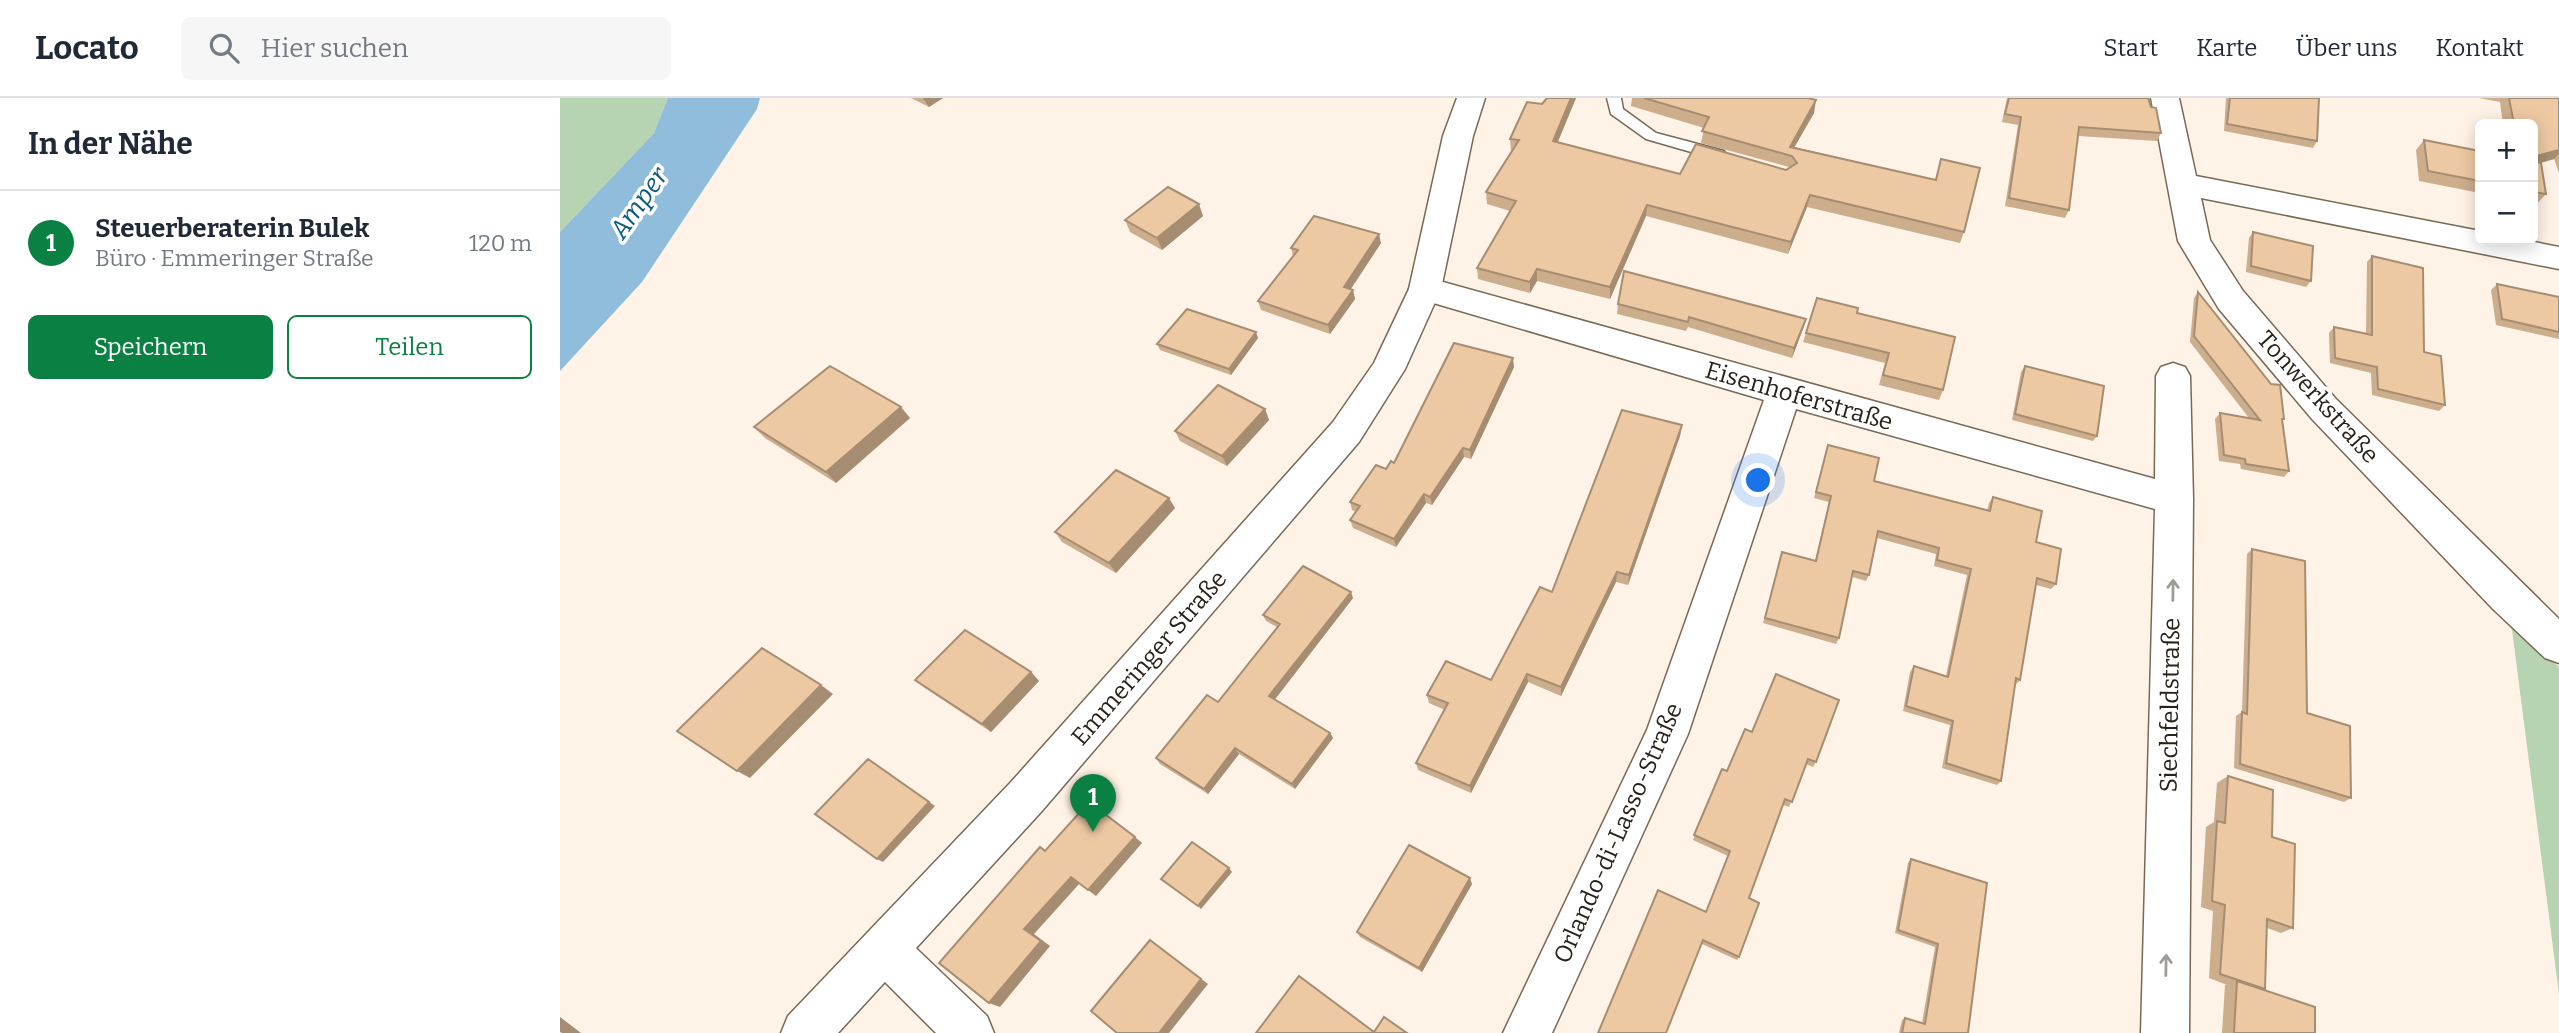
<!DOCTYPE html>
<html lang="de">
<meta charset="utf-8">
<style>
body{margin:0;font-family:Bitter,serif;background:#f6f6f7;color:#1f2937}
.controls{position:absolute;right:21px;top:21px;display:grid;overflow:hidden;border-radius:10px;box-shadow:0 4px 18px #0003}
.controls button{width:63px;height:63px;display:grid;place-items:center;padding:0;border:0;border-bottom:2px solid #e0e1e3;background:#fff;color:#1f2937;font:35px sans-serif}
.you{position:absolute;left:1199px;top:383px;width:24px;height:24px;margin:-18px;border:5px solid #fff;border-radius:50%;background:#1a73e8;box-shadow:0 0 0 10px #1a73e833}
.badge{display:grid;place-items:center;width:46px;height:46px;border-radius:50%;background:#0b8043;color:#fff;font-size:23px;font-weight:700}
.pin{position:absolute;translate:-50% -58px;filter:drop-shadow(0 2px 4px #0008)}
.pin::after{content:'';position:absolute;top:37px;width:24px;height:21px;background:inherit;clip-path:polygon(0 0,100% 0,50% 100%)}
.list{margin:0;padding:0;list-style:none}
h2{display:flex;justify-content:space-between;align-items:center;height:91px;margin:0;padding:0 28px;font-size:30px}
h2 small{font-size:23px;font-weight:400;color:#747a83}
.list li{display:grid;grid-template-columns:46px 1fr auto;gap:21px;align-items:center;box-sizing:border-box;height:105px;padding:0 28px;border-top:2px solid #e0e1e3}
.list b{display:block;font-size:26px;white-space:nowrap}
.list p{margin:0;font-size:23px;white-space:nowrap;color:#747a83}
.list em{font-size:23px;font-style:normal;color:#747a83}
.actions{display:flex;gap:14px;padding:21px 28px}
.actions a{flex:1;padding:16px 0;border:2px solid #0b8043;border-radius:10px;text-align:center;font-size:24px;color:#0b8043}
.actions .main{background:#0b8043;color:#fff}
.icon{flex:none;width:38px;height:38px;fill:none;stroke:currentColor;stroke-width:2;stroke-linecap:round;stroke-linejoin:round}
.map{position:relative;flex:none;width:1999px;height:935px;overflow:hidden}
header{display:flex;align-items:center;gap:42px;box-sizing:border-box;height:98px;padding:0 35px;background:#fff;border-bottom:2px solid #e0e1e3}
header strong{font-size:33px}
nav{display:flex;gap:38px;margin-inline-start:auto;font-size:24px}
.search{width:490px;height:63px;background:#f6f6f7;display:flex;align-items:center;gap:18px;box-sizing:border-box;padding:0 24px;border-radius:10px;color:#747a83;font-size:26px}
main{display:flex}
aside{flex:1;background:#fff}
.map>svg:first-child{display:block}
</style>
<header>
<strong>Locato</strong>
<div class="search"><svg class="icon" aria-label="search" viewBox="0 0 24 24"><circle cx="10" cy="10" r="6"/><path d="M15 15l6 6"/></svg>Hier suchen</div>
<nav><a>Start</a><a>Karte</a><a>Über uns</a><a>Kontakt</a></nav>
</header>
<main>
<aside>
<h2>In der Nähe<small></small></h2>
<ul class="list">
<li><span class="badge">1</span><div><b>Steuerberaterin Bulek</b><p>Büro · Emmeringer Straße</p></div><em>120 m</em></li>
</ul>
<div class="actions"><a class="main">Speichern</a><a>Teilen</a></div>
</aside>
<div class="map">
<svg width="1999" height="935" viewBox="0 0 1999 935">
<rect width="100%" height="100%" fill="#fff2e6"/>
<g fill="#b6d4b2">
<path d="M0,0H108L94,35L0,134Z"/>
<path d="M1951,524L1999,569V896Z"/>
</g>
<path fill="#8fbddb" d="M108,0H200L197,11L82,184L0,273V134L94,35Z"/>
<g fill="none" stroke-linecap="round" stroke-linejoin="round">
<g stroke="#7a6856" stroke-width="3">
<path id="service" d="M1047,0H1061L1063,11L1096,35L1164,53L1166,57L1159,62L1086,41L1051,16Z"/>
</g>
<g stroke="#7a6856" stroke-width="3">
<g id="minor">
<path d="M1591,0H1619L1636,78L1920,133V142H1964L1999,149V171L1641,100L1650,142L1683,193L1776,301L1999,521V565L1985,560L1933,511L1752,321L1659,211L1618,143Z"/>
<path d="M865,179L1595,381L1596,278L1601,269L1613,265L1625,269L1630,278L1633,401L1629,935H1581L1595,411L1236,311L1128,636L992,935H943L1087,632L1204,302L853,199L849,191L853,183Z"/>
<path d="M324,828L340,835L427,918L434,935H376L308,867L301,851L308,835Z"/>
</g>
</g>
<g stroke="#7a6856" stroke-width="3">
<path id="tertiary" d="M897,0H925L913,38L881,191L845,271L799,344L481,714L278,935H221L228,918L451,684L773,324L814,265L849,191L883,38Z"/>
</g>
<use href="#service" fill="#fff" fill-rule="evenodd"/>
<use href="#minor" fill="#fff" fill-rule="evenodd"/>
<use href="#tertiary" fill="#fff" fill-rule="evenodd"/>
</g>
<g fill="#ccad8c">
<path d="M351,0H383L369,9Z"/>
<path d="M987,0H1016L998,44L1120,76L1226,72L1229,69L1141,45L1144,30L1071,8L1072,0H1248L1254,15L1234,49L1375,82L1381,61L1404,134L1400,145L1247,109L1228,156L1086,118L1050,201L977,183L970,195L918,181L917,170L950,113L927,106L926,94L952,53H951L950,41L982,6Z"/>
<path d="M1447,0H1588L1591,9L1601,35L1597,43L1518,38L1509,112L1505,120L1445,108L1458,27L1442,24Z"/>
<path d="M1666,0H1759L1757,43L1753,50L1664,33Z"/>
<path d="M1919,0H1999V75L1994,61L1980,65L1986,96L1977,106H1973V26H1943L1940,4Z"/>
<path d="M1864,42L1920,53V95L1859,83L1856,52Z"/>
<path d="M643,118L602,152L570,134L565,122Z"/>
<path d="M1693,134L1751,183L1746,189L1686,174L1689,140Z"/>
<path d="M821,145L791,191L793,192L795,201L770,236L701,212L698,203L733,158L731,150Z"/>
<path d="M1812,158L1864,254L1885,307L1879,313L1812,297L1811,275L1770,265L1769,235L1774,229L1806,236L1807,164Z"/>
<path d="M1937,186L1999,199V241L1936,227L1931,192Z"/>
<path d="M1638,194L1724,321L1722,324L1729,373L1724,379L1681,371L1680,366L1659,363L1655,321L1660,315L1689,320L1630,244L1634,200Z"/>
<path d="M1058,206L1246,221L1232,260L1128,229L1126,233L1057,216Z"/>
<path d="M1297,215L1383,292L1379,302L1319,287L1325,265L1243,244L1246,235Z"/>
<path d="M698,240L671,277L600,252L597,246Z"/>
<path d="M1465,268L1537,338L1533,343L1452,322L1461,274Z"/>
<path d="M954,269L911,361L904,359L872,407L866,405L836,449L793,430L790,422L796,414L792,412L790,404L834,365Z"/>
<path d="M705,311L709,322L667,368L620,343L615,333Z"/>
<path d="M350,320L276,385L205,340L194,329Z"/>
<path d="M1122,327L1120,338L1068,487L1056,484L1001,598L968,584L911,695L858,672L856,665L885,612L869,605L867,597L931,582L992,494Z"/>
<path d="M1266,354L1314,383L1427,413L1429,405L1433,399L1476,444L1496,486L1491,491L1476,487L1460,582L1455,587L1441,683L1437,687L1382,670L1390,627L1343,613L1350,574L1354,568L1386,578L1407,477L1374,468L1376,456L1317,440L1309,477L1306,483L1292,479L1279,540L1276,546L1203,525L1222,454L1255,463L1269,404L1254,400Z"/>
<path d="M615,410L556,475L502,444L495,434Z"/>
<path d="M1692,451L1747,615L1791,700L1784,704L1674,670L1676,618L1682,614L1687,456Z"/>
<path d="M793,500L715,601L770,635L773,640L735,691L679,656L648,696L600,666L596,660L658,604L717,529L706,523L703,517Z"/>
<path d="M471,574L479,583L431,634L365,590L355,582Z"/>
<path d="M1185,631L1256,664L1253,669L1246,666L1229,709L1223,707L1189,800L1179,859L1177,862L1142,846L1146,814L1168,758L1133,742L1162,671L1167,673Z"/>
<path d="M1668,678L1712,739L1733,830L1721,835L1707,830L1703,892L1755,935H1662L1665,887H1667L1649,880L1653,813L1641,809L1646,729L1654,724L1657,685Z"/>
<path d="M1351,761L1408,935H1339L1342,922L1345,920L1362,925L1375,849L1335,835L1348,765Z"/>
<path d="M912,786L862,874L800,839L797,834Z"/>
</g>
<g fill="#a68d72">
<path d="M363,0H383L369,9Z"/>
<path d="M1011,0H1016L993,55V43Z"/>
<path d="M1256,2L1254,15L1230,57V49Z"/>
<path d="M1999,52V56L1994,61L1973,67V59Z"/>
<path d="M1250,97L1247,109L1228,156L1231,144Z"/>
<path d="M639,106L643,118L602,152L597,140Z"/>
<path d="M1087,107L1086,118L1050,201V189Z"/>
<path d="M819,136L821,145L786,198L784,189Z"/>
<path d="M977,171V183L970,195V184Z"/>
<path d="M793,192L795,201L770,236L768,227Z"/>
<path d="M1246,221L1243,231L1232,260L1234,250Z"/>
<path d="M696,234L698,240L671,277L669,271Z"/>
<path d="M953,260L954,269L911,361L910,352Z"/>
<path d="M341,309L350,320L276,385L266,374Z"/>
<path d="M705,311L709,322L667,368L662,358Z"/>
<path d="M1122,327L1120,338L1068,487L1069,477Z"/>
<path d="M903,350L904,359L872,407L870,399Z"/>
<path d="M864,396L866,405L836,449L834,441Z"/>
<path d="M609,400L615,410L556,475L549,465Z"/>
<path d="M1057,474L1056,484L1001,598V589Z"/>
<path d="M791,494L793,500L713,604L709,598Z"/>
<path d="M471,574L479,583L431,634L422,626Z"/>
<path d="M967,576L968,584L911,695L910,688Z"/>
<path d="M261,587L273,596L190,680L177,673Z"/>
<path d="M770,635L773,640L735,691L732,686Z"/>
<path d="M675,650L679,656L648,696L644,691Z"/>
<path d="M308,661L375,708L323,764L317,761Z"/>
<path d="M575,739L582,745L536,798L528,792Z"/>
<path d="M669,770L672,774L641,811L638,808Z"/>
<path d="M511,779L520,785L474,836L490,848L440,909L429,905L464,831Z"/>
<path d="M910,780L912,786L862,874L859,870Z"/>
<path d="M590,842L648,886L609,935H599Z"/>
<path d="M0,919L21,935H2L0,934Z"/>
</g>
<g fill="#edc9a3" stroke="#a68d72" stroke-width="2">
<path d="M987,0H1011L993,43L1120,76L1136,46L1226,72L1237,65L1232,58L1142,33L1149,19L1084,0H1248L1256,2L1230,49L1376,82L1381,61L1420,70L1404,134L1250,97L1231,144L1087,107L1050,189L977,171L970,184L917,170L956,103L926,94L959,42L950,41L967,4L982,6Z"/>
<path d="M1449,0H1588L1591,9L1596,10L1601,35L1519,29L1509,112L1449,100L1461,19L1445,16Z"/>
<path d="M1670,0H1759L1757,43L1667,26Z"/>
<path d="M1949,0H1999V52L1973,59V26H1954Z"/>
<path d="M1864,42L1920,53V83L1868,73Z"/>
<path d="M1973,63L1981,65L1986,96L1973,94Z"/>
<path d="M608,89L639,106L597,140L565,122Z"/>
<path d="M754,118L819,136L784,189L793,192L768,227L698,203L738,152L731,150Z"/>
<path d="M1693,134L1753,148L1751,183L1691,168Z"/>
<path d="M1812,158L1863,170L1864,254L1881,258L1885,307L1818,291L1817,269L1775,260L1774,229L1812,237Z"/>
<path d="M1064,173L1246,221L1234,250L1129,219L1128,224L1058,206Z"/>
<path d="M1937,186L1999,199V234L1942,221Z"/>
<path d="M1638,194L1711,286L1720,287L1724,321H1722L1729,373L1686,366L1685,361L1664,357L1660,315L1700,322L1634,238Z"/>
<path d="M1257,200L1298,210L1297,215L1395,239L1383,292L1323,277L1329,255L1246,235Z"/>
<path d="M627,211L696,234L669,271L597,246Z"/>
<path d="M894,245L953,260L910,352L903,350L870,399L864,396L834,441L790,422L800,408L790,404L816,367L826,371L831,363L834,365Z"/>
<path d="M270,268L341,309L266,374L194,329Z"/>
<path d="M1465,268L1544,288L1537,338L1455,316Z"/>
<path d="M658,287L705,311L662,358L615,333Z"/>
<path d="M1062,312L1122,327L1069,477L1057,474L1001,589L967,576L910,688L856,665L888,605L867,597L886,563L931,582L980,489L992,494Z"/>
<path d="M1268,347L1319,360L1314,383L1430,413L1433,399L1482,413L1476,444L1501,451L1496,486L1477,480L1460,582L1456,580L1441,683L1386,665L1393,623L1346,608L1354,568L1388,579L1411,471L1377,462L1379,450L1318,433L1309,477L1293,473L1279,540L1205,520L1222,454L1256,463L1271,398L1256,394Z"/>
<path d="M556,372L609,400L549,465L495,434Z"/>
<path d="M1692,451L1745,463L1747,615L1790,628L1791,700L1680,666L1682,614L1687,616Z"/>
<path d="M743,468L791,494L709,598L770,635L732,686L675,650L644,691L596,660L647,597L658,604L720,526L703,517Z"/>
<path d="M405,532L471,574L422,626L355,582Z"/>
<path d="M202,550L261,587L177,673L117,633Z"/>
<path d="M1216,576L1279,602L1256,664L1248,661L1232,704L1225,701L1189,800L1199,805L1179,859L1143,842L1106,935H1038L1098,792L1146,814L1170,753L1134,737L1162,671L1167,673L1185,631L1192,634Z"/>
<path d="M308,661L369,704L317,761L255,716Z"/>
<path d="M1668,678L1713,692L1712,739L1735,746L1733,830L1707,821L1705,891L1660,876L1665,807L1652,803L1657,723L1665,725Z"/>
<path d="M529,704L575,739L528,792L511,779L464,831L481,843L429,905L379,865L480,749L485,753Z"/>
<path d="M632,744L669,770L638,808L601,781Z"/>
<path d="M849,747L910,780L859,870L797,834Z"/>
<path d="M1351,761L1427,785L1408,935H1342L1345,920L1365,926L1378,846L1338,832Z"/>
<path d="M590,842L641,881L599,935H557L531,913Z"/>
<path d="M739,878L814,934L824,919L847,935H696Z"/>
<path d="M1677,883L1755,909V935H1674Z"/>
</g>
<defs><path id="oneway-shaft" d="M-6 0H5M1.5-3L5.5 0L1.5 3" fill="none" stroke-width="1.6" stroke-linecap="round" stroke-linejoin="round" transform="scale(1.75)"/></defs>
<g stroke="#9f9c98">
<use href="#oneway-shaft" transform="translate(1613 492) rotate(-89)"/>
<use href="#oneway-shaft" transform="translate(1606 867) rotate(-89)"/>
</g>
<g text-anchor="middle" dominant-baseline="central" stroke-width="7" stroke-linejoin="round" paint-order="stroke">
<g font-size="24" fill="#29221a" stroke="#fff">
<text transform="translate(1239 298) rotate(16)">Eisenhoferstraße</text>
<text transform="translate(1758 299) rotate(48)">Tonwerkstraße</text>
<text transform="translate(589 560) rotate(-49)">Emmeringer Straße</text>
<text transform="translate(1610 607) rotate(-89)">Siechfeldstraße</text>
<text transform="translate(1058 735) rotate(-66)">Orlando-di-Lasso-Straße</text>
</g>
<g font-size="26" font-style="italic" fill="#0a5a82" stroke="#fff">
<text transform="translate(79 105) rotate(-55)">Amper</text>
</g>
</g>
</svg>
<div class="controls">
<button>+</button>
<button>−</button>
</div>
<div class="you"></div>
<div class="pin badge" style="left:533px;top:734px">1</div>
</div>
</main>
